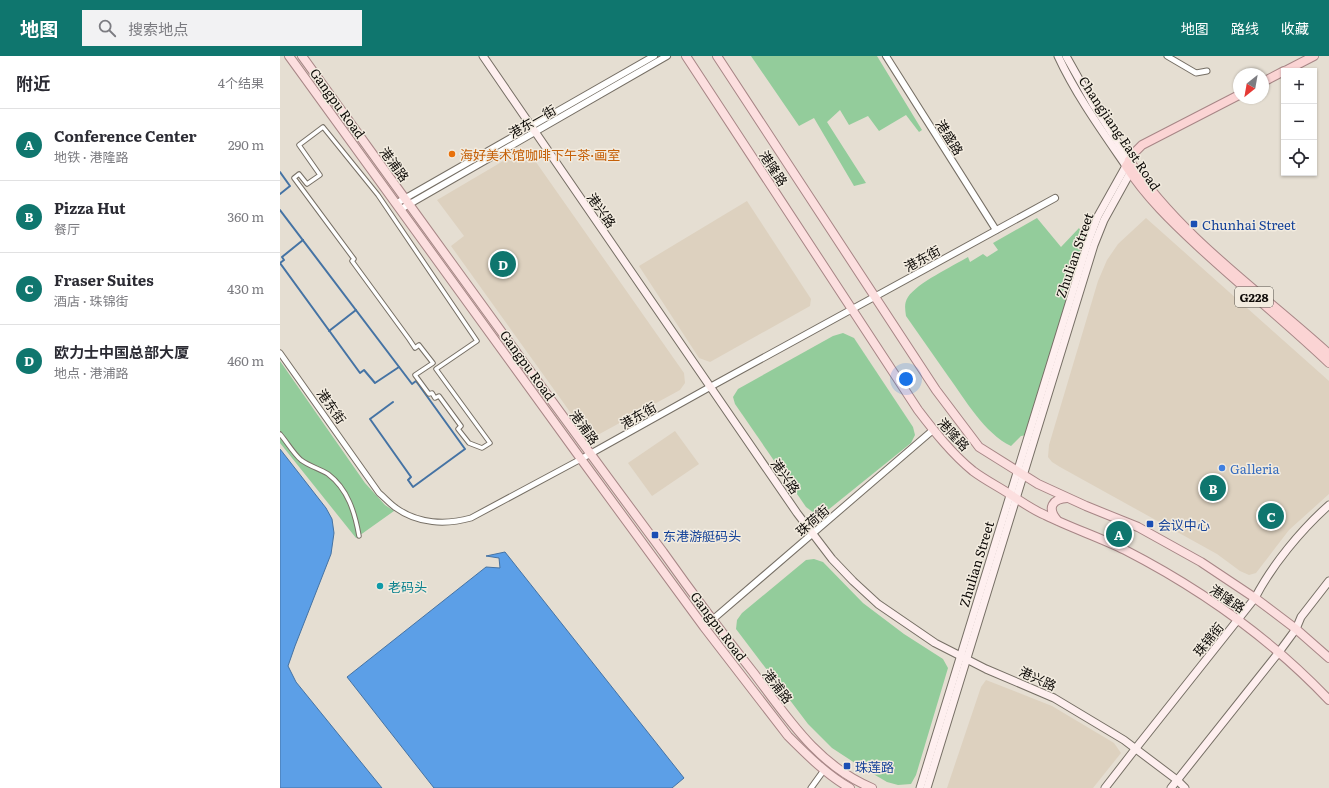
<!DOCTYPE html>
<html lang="zh">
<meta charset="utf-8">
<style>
body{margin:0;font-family:Literata,"Noto Sans SC",serif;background:#f2f2f3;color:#2b2b33}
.controls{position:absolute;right:12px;top:12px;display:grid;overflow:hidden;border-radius:0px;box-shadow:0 1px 3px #0004}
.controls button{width:36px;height:36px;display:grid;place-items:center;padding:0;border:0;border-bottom:1px solid #e1e1e2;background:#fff;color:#2b2b33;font:20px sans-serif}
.compass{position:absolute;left:953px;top:12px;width:36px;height:36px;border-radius:50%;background:#fff;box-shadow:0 1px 3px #0004;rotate:211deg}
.you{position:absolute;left:626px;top:323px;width:14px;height:14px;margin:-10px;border:3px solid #fff;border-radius:50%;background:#1a73e8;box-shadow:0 0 0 6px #1a73e833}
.badge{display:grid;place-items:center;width:26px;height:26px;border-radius:50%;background:#0f766e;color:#fff;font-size:13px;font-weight:700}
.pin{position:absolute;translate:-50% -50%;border:2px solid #fff;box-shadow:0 1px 4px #0006}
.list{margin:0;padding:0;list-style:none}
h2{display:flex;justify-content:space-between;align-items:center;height:52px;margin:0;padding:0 16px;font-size:17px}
h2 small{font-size:13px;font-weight:400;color:#7c7c81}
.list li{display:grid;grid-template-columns:26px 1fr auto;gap:12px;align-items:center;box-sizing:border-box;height:72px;padding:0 16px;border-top:1px solid #e1e1e2}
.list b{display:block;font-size:15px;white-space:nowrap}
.list p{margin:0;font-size:13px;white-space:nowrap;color:#7c7c81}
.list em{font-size:13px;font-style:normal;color:#7c7c81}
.icon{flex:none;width:22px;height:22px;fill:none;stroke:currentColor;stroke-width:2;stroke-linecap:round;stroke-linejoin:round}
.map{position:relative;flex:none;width:1049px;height:732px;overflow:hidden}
header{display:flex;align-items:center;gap:24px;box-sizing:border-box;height:56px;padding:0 20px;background:#0f766e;color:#fff}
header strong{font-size:19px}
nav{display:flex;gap:22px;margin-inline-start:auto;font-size:14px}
.search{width:280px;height:36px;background:#f2f2f3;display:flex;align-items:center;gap:10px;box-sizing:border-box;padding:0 14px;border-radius:0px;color:#7c7c81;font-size:15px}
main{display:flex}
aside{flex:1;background:#fff}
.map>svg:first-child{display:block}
</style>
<header>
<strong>地图</strong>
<div class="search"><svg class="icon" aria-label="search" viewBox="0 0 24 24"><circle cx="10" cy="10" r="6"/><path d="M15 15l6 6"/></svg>搜索地点</div>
<nav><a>地图</a><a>路线</a><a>收藏</a></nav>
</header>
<main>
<aside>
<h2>附近<small>4个结果</small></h2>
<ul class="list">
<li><span class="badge">A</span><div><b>Conference Center</b><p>地铁 · 港隆路</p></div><em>290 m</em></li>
<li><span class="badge">B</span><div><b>Pizza Hut</b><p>餐厅</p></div><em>360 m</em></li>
<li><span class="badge">C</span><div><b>Fraser Suites</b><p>酒店 · 珠锦街</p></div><em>430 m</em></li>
<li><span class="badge">D</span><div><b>欧力士中国总部大厦</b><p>地点 · 港浦路</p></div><em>460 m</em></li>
</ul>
</aside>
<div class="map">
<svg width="1049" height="732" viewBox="0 0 1049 732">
<rect width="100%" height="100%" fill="#e5ded2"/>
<g fill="#ddd1bf">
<path d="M242,94L251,99L404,317L405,327L400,334L314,381L309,380L303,374L171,190L184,180L157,144Z"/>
<path d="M467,145L531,243L530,250L430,306L419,302L359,210Z"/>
<path d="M866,162L1049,325V438L1009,474L976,517L969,519L960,515L937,498L780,411L772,406L768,401L769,389L818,225L827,204L838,188Z"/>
<path d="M395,375L419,408L372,440L348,407Z"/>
<path d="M706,624L772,650L834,687L841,697L813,732H667L701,631Z"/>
</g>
<g fill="#93cc9b">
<path d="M471,0H597L642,74L639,76L626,59L599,75L588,60L569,69L560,54L547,66L586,127L574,130L534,62L519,70Z"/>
<path d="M757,162L781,191L799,172L804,181L747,379L741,380L731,390C705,378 684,342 668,320C654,300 640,280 626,260C625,253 624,247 628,241C637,227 673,210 688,201L690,206L703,198L707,201L718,194L713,187Z"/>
<path d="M563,277L574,282L633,371L635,379L631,387L543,458L534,457L526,451L455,348L453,341L458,333L553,280Z"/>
<path d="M0,305L85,427L105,449L114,455L76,482L0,387Z"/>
<path d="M534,503L543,506L583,547L624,578L663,603L668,612L636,719L631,728L618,729L607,726L578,709L552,692L528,668L456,573L457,564L462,557L526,504Z"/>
</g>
<g fill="#5c9fe7" stroke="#4573a4">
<path d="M0,393L46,452L52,463L54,477L51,498L15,590L8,610L16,626L102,732H0Z"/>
<path d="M225,496L404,722L392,732H154L67,621L206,511L220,512L219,502L206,500Z"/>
</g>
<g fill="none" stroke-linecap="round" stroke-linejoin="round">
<g stroke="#4573a4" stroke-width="2">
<path d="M0,116L10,130L0,138"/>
<path d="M0,154L132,328L136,325L185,393L133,431L128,424L131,421L90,363L113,346"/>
<path d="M23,184L2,201L4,204L0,207L80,317L84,314L95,327L119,311"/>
<path d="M49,275L76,254"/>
</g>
<g stroke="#766f65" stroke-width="5.5">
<g id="pedestrian">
<path d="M43,71L98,139L197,285L156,313L210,387L202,392L189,387L178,373L181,370L159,340L155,342L152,337L149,338L135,319L153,307L139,289L135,292L129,283L72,205L74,203L14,122L19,118L27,128L40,119L19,89Z"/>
<path d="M0,378C7,386 13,397 21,404C29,410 40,413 48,418C68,433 75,457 79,480"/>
</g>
</g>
<g stroke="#766f65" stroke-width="7">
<g id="minor">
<path d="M887,0L916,17L927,15"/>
<path d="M0,297L99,437C105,442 110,448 116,452C138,468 166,469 191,462L301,403"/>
<path d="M531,732L544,714"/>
</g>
</g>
<g stroke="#766f65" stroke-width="8">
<g id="tertiary">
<path d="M374,0L117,147L121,153L387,0"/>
<path d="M606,0L716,174"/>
<path d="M301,403L430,331L775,142"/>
<path d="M424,571L653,374"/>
</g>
</g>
<g stroke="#766f65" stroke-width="9">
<g id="secondary">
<path d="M203,0L517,457L552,503L573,525L598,548L655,587L706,613L774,642L844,684L897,724L905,732"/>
<path d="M640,732L808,186L818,160L846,110C822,75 796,39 778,0"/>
<path d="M647,732L814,189L824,164L850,117V111L849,104L813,48L786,0"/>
<path d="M825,732L856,692L975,542C992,509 1021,474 1049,449"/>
<path d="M891,732L999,596L1016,573L1021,561L1049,525"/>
</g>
</g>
<g stroke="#a78686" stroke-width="10">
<g id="primary">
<path d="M9,0L301,403L424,571L508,680C527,699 547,719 570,732"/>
<path d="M22,0C142,166 261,332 383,496C412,537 442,577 473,616C507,661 537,709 592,732"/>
<path d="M406,0L638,354C654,375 672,398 693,415C705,424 719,431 731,439C742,446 753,454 765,459C791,472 819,481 845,494C921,533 990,582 1049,644"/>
<path d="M437,0L656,334L699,391L758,428L806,450L858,471L921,506L975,542L1016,573L1049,602"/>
<path d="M777,464C767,452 772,443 787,442"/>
</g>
</g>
<g stroke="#a78686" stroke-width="10">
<g id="trunk">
<path d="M1005,15L1034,0"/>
<path d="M983,26L1004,15"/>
<path d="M959,39L862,89L855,96L846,110C866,141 892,166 919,191C962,231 1007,267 1049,307"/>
<path d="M849,104C901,182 981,236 1049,298"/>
</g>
</g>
<use href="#pedestrian" stroke="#fff" stroke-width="3.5"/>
<use href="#minor" stroke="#fff" stroke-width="5"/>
<use href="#tertiary" stroke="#fff" stroke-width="6"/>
<use href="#secondary" stroke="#feefef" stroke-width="7"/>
<use href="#primary" stroke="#fcdfdf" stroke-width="8"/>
<use href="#trunk" stroke="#fbd4d4" stroke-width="8"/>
</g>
<circle fill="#e8710a" stroke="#f2ebdf" stroke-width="1.5" cx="172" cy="98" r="4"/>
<g fill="#1a4fb4" stroke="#f2ebdf" stroke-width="1.5">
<rect x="910" y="164" width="8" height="8" rx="2"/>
<rect x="866" y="464" width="8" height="8" rx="2"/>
<rect x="371" y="475" width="8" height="8" rx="2"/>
<rect x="563" y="706" width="8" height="8" rx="2"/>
</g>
<circle fill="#3f7fe0" stroke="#f2ebdf" stroke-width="1.5" cx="942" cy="412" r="4"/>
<circle fill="#0f9aa8" stroke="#f2ebdf" stroke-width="1.5" cx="100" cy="530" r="4"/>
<g text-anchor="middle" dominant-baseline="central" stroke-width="3" stroke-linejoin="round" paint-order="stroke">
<rect fill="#f2ebdf" stroke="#524e48" stroke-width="1" x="955" y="231" width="38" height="20" rx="3"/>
<g font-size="12" font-weight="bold" fill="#0e0b08">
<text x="974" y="241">G228</text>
</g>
<g font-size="13" fill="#0e0b08" stroke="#f2ebdf">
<text transform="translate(58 47) rotate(54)">Gangpu Road</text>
<text transform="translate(252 65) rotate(-30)">港东一街</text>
<text transform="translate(840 77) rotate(56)">Changjiang East Road</text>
<text transform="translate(670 81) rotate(58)">港盛路</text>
<text transform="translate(115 108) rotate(54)">港浦路</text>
<text transform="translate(494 112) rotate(57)">港隆路</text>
<text transform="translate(322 154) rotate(55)">港兴路</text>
<text transform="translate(794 199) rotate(-71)">Zhulian Street</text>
<text transform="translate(642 202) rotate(-29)">港东街</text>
<text transform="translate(248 309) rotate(54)">Gangpu Road</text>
<text transform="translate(52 350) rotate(55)">港东街</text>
<text transform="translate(358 359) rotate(-30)">港东街</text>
<text transform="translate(305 371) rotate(54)">港浦路</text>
<text transform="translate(674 378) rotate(47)">港隆路</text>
<text transform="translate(506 420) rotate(55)">港兴路</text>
<text transform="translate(532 464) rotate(-41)">珠荷街</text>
<text transform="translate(696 508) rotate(-73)">Zhulian Street</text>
<text transform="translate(948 542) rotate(34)">港隆路</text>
<text transform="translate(439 570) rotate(53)">Gangpu Road</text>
<text transform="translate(928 583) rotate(-51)">珠锦街</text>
<text transform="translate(758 622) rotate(24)">港兴路</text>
<text transform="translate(498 630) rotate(52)">港浦路</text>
</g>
<g font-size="13" fill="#c56008" stroke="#f2ebdf" text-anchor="start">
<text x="180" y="98">海好美术馆咖啡下午茶·画室</text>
</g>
<g font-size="13" fill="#164399" stroke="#f2ebdf" text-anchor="start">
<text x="922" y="168">Chunhai Street</text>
<text x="878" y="468">会议中心</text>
<text x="383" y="479">东港游艇码头</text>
<text x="575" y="710">珠莲路</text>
</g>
<g font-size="13" fill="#366cbe" stroke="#f2ebdf" text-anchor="start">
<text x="950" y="412">Galleria</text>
</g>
<g font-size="13" fill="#0d838f" stroke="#f2ebdf" text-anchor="start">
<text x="108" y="530">老码头</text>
</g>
</g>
</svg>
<div class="controls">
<button>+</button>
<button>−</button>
<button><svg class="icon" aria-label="locate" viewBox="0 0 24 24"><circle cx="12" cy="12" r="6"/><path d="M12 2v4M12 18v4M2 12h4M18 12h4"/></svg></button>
</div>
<svg class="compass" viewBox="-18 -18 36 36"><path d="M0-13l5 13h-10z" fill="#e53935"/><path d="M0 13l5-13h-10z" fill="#7c7c81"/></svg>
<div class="you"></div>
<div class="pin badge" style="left:839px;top:478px">A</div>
<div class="pin badge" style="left:933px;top:432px">B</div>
<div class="pin badge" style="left:991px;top:460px">C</div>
<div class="pin badge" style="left:223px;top:208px">D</div>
</div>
</main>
